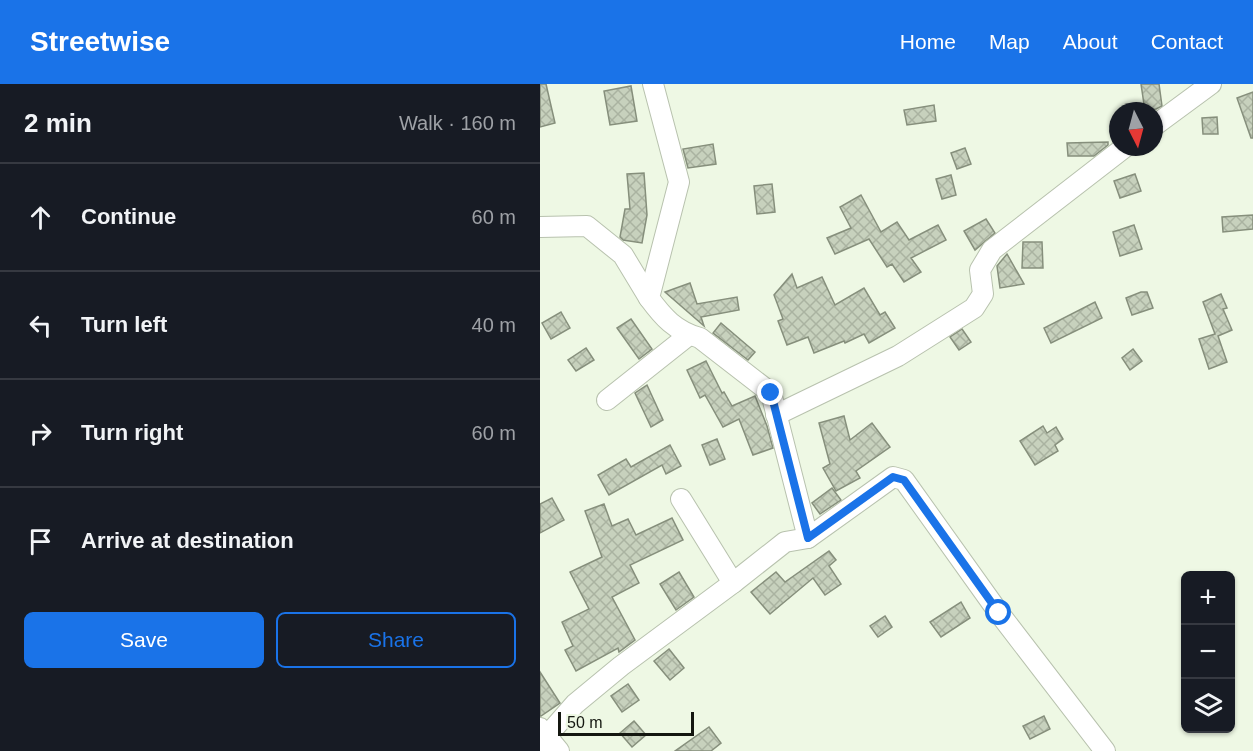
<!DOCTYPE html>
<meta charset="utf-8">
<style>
body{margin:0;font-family:Arial,sans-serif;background:#242831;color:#f1f3f6}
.controls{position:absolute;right:18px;bottom:18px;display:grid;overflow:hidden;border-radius:9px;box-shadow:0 2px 4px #0004}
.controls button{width:54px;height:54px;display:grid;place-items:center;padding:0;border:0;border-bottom:2px solid #363941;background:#171b24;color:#f1f3f6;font:30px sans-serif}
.compass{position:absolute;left:569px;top:18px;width:54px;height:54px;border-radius:50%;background:#171b24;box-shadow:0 2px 4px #0004;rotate:174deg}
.scale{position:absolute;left:18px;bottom:15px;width:136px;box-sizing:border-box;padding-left:6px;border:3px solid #141710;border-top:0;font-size:16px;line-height:21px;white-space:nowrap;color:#141710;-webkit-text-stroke:4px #eef8e4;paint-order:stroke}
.stop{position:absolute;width:18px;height:18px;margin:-14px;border:4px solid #1a73e8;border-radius:50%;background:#fff}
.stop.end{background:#1a73e8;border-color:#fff;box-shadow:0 2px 6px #0008}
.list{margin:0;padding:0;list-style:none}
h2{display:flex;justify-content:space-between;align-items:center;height:78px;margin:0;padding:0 24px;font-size:26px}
h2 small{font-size:20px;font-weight:400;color:#9ea1a6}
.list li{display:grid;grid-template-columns:39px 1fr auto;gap:18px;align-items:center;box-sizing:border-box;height:108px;padding:0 24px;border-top:2px solid #363941}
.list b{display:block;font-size:22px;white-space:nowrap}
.list em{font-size:20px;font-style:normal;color:#9ea1a6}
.actions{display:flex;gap:12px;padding:18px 24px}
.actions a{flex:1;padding:14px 0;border:2px solid #1a73e8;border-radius:9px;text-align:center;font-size:21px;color:#1a73e8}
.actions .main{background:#1a73e8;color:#fff}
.icon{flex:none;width:33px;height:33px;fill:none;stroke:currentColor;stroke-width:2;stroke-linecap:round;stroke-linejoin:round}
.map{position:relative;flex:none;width:713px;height:667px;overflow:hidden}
header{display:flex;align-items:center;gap:36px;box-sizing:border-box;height:84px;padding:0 30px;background:#1a73e8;color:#fff}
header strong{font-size:28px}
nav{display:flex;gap:33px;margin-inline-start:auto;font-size:21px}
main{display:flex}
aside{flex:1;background:#171b24}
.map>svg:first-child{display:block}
</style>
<header>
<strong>Streetwise</strong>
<nav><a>Home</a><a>Map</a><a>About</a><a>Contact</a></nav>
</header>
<main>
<aside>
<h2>2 min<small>Walk · 160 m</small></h2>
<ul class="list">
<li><svg class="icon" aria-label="ahead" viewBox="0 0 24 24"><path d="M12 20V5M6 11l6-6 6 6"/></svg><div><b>Continue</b></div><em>60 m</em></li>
<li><svg class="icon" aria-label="left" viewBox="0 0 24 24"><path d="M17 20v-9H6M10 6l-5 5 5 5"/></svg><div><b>Turn left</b></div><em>40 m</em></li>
<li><svg class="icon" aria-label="right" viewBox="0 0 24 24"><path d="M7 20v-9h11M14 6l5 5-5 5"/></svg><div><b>Turn right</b></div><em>60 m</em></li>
<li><svg class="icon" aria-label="arrive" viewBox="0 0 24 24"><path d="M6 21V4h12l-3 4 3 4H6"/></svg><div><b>Arrive at destination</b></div></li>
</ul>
<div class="actions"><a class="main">Save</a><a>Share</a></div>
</aside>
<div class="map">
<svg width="713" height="667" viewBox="0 0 713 667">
<defs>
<pattern id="building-cross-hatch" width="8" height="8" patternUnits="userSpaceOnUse" patternTransform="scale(1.5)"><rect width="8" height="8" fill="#c7d1bd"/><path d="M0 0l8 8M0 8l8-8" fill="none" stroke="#aab3a1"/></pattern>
</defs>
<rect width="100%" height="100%" fill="#eef8e4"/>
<g fill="url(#building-cross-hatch)" stroke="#868f7c" stroke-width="1.5">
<path d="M0,0H6L15,39L0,43Z"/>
<path d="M601,0H619L622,22L616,25L605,27Z"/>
<path d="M91,2L97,37L70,41L64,7Z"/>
<path d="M713,8V54H711L697,14Z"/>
<path d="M394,21L396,37L367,41L364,26Z"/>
<path d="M677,33L678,50H663L662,34Z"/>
<path d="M568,58V61L554,72H528L527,59Z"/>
<path d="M173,60L176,80L148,84L143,65Z"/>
<path d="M425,64L431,80L417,85L411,69Z"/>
<path d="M104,89L107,131L102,159L83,156L80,153L85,125H90L87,90Z"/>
<path d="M595,90L601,107L580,114L574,97Z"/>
<path d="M411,91L416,111L402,115L396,95Z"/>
<path d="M232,100L235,128L217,130L214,102Z"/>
<path d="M321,111L341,148L357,138L369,156L398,141L406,156L371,174L381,188L364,198L352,180L347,183L329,155L295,170L287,154L311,144L300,123Z"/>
<path d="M713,131V145L683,148L682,133Z"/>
<path d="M446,135L455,149L435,166L424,147Z"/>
<path d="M594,141L602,165L580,172L573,148Z"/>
<path d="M483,158H502L503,184H482Z"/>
<path d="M467,170L484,200L460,204L457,182Z"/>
<path d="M252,190L257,204L282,193L295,221L324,204L340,231L345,228L355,244L329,259L324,250L305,259L304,257L274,269L268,253L247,261L238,237L243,235L234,211Z"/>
<path d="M150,199L157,220L197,213L199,226L161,233L164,242L125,208Z"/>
<path d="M601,208H607L613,224L592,231L586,214Z"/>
<path d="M681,210L687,224L683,225L692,246L678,252L687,278L669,285L659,255L675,250L663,218Z"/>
<path d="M555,218L562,234L511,259L504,244Z"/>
<path d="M21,228L30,244L11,255L2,239Z"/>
<path d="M91,235L112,265L99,275L77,244Z"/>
<path d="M181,239L215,268L208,276L173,249Z"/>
<path d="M422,245L431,258L419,266L410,253Z"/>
<path d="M46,264L54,276L36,287L28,276Z"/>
<path d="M593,265L602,277L590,286L582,274Z"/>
<path d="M166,277L182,309L184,308L192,322L215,312L227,342L233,364L213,371L199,335L183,343L165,311L160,314L147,286Z"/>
<path d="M107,301L123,336L111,343L95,309Z"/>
<path d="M304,332L310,356L332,339L350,363L316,387L320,394L296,407L283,384L290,380L279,339Z"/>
<path d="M503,342L507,349L516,343L523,355L515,361L518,367L495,381L480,357Z"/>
<path d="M177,355L185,375L170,381L162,361Z"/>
<path d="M130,361L141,382L126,390L122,381L69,411L58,391L86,375L91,383Z"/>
<path d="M292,404L301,416L280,430L272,419Z"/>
<path d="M12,414L24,436L0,449V420Z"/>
<path d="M64,420L72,442L88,435L96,451L132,434L143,456L90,481L99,499L72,513L95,556L79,568L78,564L36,587L25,566L33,562L22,538L49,525L30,488L62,473L45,427Z"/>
<path d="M289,467L296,476L289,482L301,500L285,511L273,494L230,530L211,508L236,488L245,498Z"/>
<path d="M139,488L154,513L136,526L120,500Z"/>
<path d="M421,518L430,534L401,553L390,538Z"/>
<path d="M345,532L352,543L338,553L330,542Z"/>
<path d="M129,565L144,584L130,596L114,577Z"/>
<path d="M0,588L20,619L1,632H0Z"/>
<path d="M88,600L99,616L82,628L71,612Z"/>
<path d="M504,632L510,645L490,655L483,642Z"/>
<path d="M94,637L106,651L92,663L80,649Z"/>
<path d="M169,643L181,659L171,667H135Z"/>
</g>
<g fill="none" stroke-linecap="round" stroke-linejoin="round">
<g stroke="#b8c2ae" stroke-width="22">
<g id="street">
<path d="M113,0L139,98L109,214C123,233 135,247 160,254L231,309L268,454"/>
<path d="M614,42L671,0"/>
<path d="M0,143L47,142L83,171L109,214"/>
<path d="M67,316L149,251"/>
<path d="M236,331L358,272L434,224L443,210L440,186L452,166L585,63"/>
<path d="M141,415L193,499"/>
<path d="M0,644L19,667"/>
<path d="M0,660L35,620L81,582L193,499L245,458L268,454L353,393L364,396L459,529L565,667"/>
</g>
</g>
<use href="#street" stroke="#fff" stroke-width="20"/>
</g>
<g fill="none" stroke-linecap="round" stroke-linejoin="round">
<path stroke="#1a73e8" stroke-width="8" d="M231,309L268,454L353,393L364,396L459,529"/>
</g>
</svg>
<div class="controls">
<button>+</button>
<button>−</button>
<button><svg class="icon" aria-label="layers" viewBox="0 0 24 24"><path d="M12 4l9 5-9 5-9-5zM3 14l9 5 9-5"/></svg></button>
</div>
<svg class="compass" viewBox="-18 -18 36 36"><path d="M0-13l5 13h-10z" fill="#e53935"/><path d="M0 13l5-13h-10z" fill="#9ea1a6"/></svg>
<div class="scale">50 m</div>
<div class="stop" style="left:459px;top:529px"></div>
<div class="stop end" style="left:231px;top:309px"></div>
</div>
</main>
